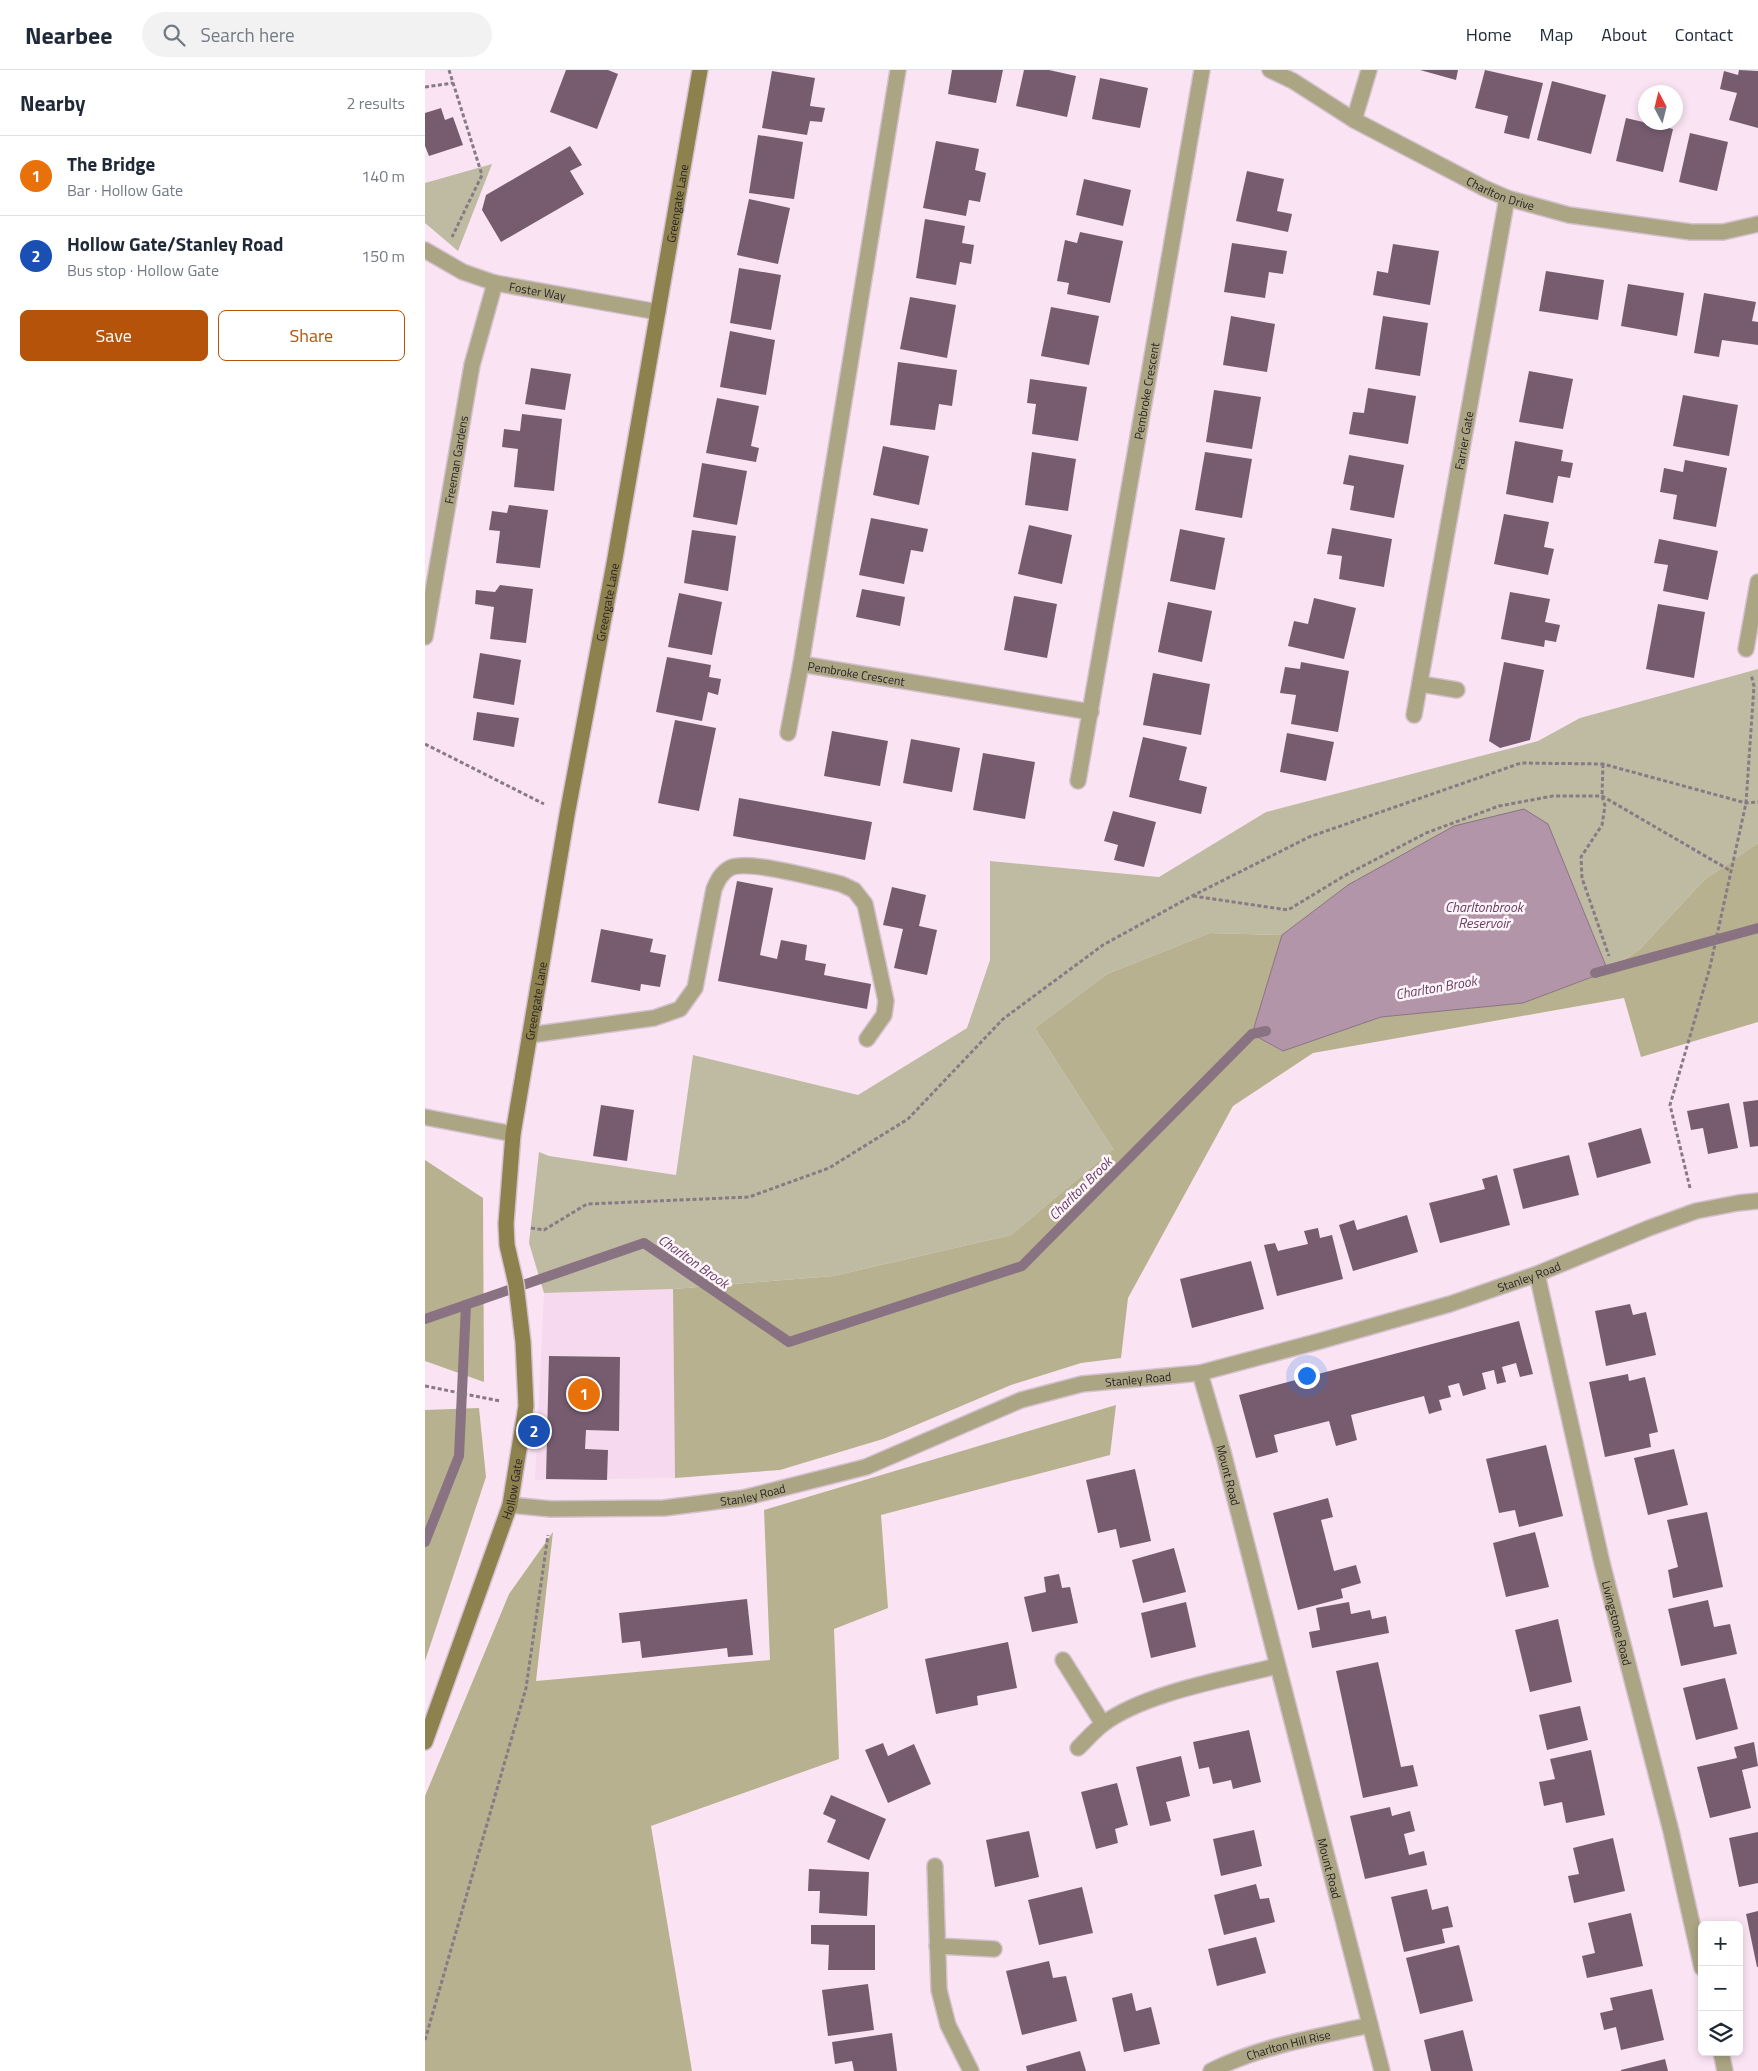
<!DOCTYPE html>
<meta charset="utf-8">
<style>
body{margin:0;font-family:"Titillium Web",sans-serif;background:#f2f2f3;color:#1f2937}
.controls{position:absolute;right:15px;bottom:15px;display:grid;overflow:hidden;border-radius:8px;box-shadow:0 2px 8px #0003}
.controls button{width:45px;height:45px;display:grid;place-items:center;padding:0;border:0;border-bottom:1px solid #e0e1e3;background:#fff;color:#1f2937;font:25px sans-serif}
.compass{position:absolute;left:1213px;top:15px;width:45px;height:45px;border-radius:50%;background:#fff;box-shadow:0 2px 8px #0003;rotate:353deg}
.you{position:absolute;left:881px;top:1305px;width:18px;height:18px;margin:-12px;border:4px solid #fff;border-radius:50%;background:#1a73e8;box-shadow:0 0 0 8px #1a73e833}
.badge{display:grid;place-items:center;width:32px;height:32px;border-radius:50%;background:#b45309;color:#fff;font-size:16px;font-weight:700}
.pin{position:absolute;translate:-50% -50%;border:2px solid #fff;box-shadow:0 1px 5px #0006}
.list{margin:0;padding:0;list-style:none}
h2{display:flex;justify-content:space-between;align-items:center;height:65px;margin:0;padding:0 20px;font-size:21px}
h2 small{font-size:16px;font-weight:400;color:#747a83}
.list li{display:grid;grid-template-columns:32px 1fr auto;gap:15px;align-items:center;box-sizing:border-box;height:80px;padding:0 20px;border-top:1px solid #e0e1e3}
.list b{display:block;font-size:19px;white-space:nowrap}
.list p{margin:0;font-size:16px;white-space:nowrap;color:#747a83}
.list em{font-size:16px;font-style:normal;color:#747a83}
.actions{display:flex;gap:10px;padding:15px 20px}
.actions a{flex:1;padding:11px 0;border:1px solid #b45309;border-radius:8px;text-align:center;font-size:18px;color:#b45309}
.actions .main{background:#b45309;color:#fff}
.icon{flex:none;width:28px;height:28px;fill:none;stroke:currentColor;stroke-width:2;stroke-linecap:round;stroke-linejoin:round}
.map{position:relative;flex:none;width:1333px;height:2001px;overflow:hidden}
header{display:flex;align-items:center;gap:30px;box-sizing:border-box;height:70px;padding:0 25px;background:#fff;border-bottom:1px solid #e0e1e3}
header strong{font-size:24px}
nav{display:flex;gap:28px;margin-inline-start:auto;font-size:18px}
.search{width:350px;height:45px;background:#f2f2f3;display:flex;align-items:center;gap:12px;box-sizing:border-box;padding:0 18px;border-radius:28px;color:#747a83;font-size:19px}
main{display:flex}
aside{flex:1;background:#fff}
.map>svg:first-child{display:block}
</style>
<header>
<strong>Nearbee</strong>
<div class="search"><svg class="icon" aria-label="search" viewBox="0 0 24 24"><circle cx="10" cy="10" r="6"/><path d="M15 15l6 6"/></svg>Search here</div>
<nav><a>Home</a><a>Map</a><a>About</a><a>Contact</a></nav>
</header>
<main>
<aside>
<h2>Nearby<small>2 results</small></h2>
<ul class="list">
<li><span class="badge" style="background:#e8710a">1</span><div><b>The Bridge</b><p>Bar · Hollow Gate</p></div><em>140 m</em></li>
<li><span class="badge" style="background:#1a4fb4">2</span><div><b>Hollow Gate/Stanley Road</b><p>Bus stop · Hollow Gate</p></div><em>150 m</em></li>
</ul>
<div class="actions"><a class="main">Save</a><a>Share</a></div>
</aside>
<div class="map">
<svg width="1333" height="2001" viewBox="0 0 1333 2001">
<rect width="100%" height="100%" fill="#fae4f3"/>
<path fill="#f6d9ee" d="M248,1219L250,1408L110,1410L119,1223Z"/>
<g fill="#bfbba3">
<path d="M67,94L33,181L0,153V113Z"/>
<path d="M1333,599V773L1279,810L1215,879L1183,901L1123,754L923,815L857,865L785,863L682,904L610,958L688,1079L586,1165L408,1206L248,1219L119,1223L104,1173L114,1082L124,1086L251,1105L268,985L433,1025L542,958L565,890V791L734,807L841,742L1113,671L1155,648Z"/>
</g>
<g fill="#b7b18f">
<path d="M1333,773V952L1216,987L1199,928L888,983L808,1036L703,1228L696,1288L656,1293L586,1315L458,1369L355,1400L250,1408L248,1219L408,1206L586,1165L688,1079L610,958L682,904L785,863L857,865L827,964L858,981L956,947L1098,933L1183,901L1215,879L1279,810Z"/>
<path d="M0,1090L58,1128L59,1312L0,1291Z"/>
<path d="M691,1335L685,1385L456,1445L463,1538L409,1559L414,1689L226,1756L267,2001H0V1726L84,1524L128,1462L111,1611L345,1590L339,1440Z"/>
<path d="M54,1338L61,1407L0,1591V1340Z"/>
</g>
<path fill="#b395aa" stroke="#897282" d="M1099,739L1123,754L1183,901L1098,933L956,947L858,981L827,964L857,865L923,815L1029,756Z"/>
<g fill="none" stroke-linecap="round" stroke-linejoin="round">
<g stroke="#897282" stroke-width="10">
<path d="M1170,903L1333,858"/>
<path d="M0,1249L219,1173L364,1272L597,1196L827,964L841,961"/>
<path d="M0,1472L34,1386L41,1235"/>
</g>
</g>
<g fill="#775c70">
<path d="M141,0H183L193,4L172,59L125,42Z"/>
<path d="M527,0H578L571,33L523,24Z"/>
<path d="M599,0H624L651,6L642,47L591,36Z"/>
<path d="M995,0H1033L1031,10Z"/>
<path d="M1060,0L1118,13L1104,69L1079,63L1083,46L1050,38Z"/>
<path d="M1314,0L1333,1V58L1304,50L1312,23L1295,19L1299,1L1313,5Z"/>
<path d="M347,1L390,8L385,36L400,38L397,52L385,51L382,65L337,58Z"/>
<path d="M675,8L723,18L715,58L667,49Z"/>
<path d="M1127,11L1181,25L1166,84L1112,70Z"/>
<path d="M16,38L20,50L28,47L38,75L4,86L0,76V43Z"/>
<path d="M1201,48L1248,59L1238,102L1191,91Z"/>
<path d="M1265,63L1303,72L1292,121L1254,112Z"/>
<path d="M333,65L378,72L369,129L324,123Z"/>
<path d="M511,71L554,79L550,100L561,103L555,132L544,130L541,146L498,138Z"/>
<path d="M145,76L157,95L145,101L159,124L76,172L57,140L61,125Z"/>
<path d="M822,101L859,109L852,141L867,144L863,162L811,151Z"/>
<path d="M659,109L706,120L698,156L651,145Z"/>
<path d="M324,129L365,138L353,194L312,185Z"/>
<path d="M500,149L540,156L537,173L549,175L546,194L535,192L531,215L491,208Z"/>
<path d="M655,162L698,171L685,233L642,224L644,213L632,211L640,170L652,173Z"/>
<path d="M807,173L862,181L858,204L844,202L840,228L799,222Z"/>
<path d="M968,174L1014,181L1005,235L948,225L952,201L963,203Z"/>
<path d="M314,198L356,205L346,260L305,253Z"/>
<path d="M1121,201L1179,210L1173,250L1114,241Z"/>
<path d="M1203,214L1259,223L1252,266L1196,256Z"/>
<path d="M1279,223L1331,232L1327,251L1333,252V275L1297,270L1294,287L1269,283Z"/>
<path d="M485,227L531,235L522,288L475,279Z"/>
<path d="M626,237L674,246L664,295L616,286Z"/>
<path d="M806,246L850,254L842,302L798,295Z"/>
<path d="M958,246L1003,253L995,306L950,299Z"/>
<path d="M305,261L350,270L341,325L295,317Z"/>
<path d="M473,292L532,300L527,336L514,334L510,360L465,355Z"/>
<path d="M106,298L146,304L140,340L100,334Z"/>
<path d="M1104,301L1148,309L1138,359L1094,352Z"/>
<path d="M605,309L662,317L653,371L607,364L611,334L602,333Z"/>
<path d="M943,318L991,326L983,374L924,364L928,342L939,343Z"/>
<path d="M789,320L836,327L827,379L781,372Z"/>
<path d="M1258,325L1313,335L1304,386L1248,376Z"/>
<path d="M292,328L334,336L326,376L334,378L331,392L281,383Z"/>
<path d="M97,344L137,349L129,421L89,417L93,379L77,377L79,359L95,361Z"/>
<path d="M1090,371L1138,380L1136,391L1148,393L1145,408L1133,406L1128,433L1081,424Z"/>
<path d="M458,376L504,386L494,435L448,425Z"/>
<path d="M607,382L651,389L643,441L600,435Z"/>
<path d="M780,382L827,389L817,448L770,440Z"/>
<path d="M924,385L979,395L969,448L925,440L929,416L918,414Z"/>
<path d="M1260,390L1302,398L1291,457L1248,449L1252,425L1235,422L1239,398L1258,402Z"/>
<path d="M277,393L322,401L312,455L268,447Z"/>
<path d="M84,435L123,440L115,498L71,493L75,461L64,460L67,441L82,443Z"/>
<path d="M1079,444L1124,452L1119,477L1129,479L1123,505L1069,494Z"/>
<path d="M446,448L503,459L498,482L486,480L479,514L434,505Z"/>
<path d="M604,455L647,465L637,514L593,504Z"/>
<path d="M907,458L967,469L959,517L914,509L917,486L902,484Z"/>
<path d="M755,459L800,468L790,520L745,511Z"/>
<path d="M267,460L311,466L303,521L259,513Z"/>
<path d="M1234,469L1293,481L1283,530L1238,521L1243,495L1229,493Z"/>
<path d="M75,515L108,519L101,573L65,569L69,537L50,534L51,520L70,522Z"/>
<path d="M437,519L480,527L475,556L431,547Z"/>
<path d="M1085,522L1125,529L1120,552L1135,555L1131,572L1120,570L1119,577L1076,569Z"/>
<path d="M254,523L297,532L287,585L243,577Z"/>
<path d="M589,526L632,534L622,588L579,580Z"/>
<path d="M889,528L931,538L919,589L863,576L869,551L883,554Z"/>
<path d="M743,532L787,541L777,592L733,582Z"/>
<path d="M1233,534L1280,542L1269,608L1221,599Z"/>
<path d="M55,583L96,590L89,635L48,628Z"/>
<path d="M242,587L286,595L284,607L296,609L293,625L283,622L277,651L231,642Z"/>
<path d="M876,592L924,601L913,662L866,654L871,625L855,623L860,597L875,599Z"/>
<path d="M1079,592L1119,600L1105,670L1075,678L1064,671Z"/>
<path d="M728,603L785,614L776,665L718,655Z"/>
<path d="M52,642L94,648L89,677L48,670Z"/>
<path d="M250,650L291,658L274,741L233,733Z"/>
<path d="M407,661L463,671L455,716L399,706Z"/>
<path d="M862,663L909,672L901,711L855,702Z"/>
<path d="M718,667L762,677L754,710L782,717L776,744L704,727Z"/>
<path d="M486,669L535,678L527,722L478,713Z"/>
<path d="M558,683L610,692L600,749L548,740Z"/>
<path d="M314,728L447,752L440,790L308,766Z"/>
<path d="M688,741L731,752L719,797L689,790L693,775L679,771Z"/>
<path d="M312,811L348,818L335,885L352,889L356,870L382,875L380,890L401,894L399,905L446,914L442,939L293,911Z"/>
<path d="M467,817L501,825L494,856L512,860L502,905L469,898L478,859L458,855Z"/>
<path d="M176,859L228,869L225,882L241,885L235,917L216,914L215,921L166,912Z"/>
<path d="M1333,1030V1076L1325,1077L1318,1032Z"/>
<path d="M1304,1033L1313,1078L1283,1084L1278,1058L1266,1060L1262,1041Z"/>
<path d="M176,1035L209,1040L202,1091L168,1086Z"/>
<path d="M1216,1058L1226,1093L1172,1108L1163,1073Z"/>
<path d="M1144,1085L1154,1125L1098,1139L1088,1099Z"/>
<path d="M1072,1105L1085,1155L1015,1173L1004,1133L1060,1119L1057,1109Z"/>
<path d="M982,1145L993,1182L928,1201L914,1155L929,1150L932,1160Z"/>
<path d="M893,1158L895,1168L907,1165L918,1209L852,1226L839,1175L850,1173L853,1181L883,1174L879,1161Z"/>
<path d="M826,1191L839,1239L767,1258L755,1209Z"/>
<path d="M1205,1234L1208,1245L1221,1242L1231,1285L1181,1296L1170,1241Z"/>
<path d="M1094,1251L1108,1304L1095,1307L1091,1293L1077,1297L1081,1312L1072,1314L1069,1300L1057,1303L1061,1319L1038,1326L1034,1313L1023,1316L1026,1327L1014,1330L1017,1340L1004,1344L999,1326L926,1345L932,1370L911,1376L904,1351L849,1365L853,1382L831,1388L814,1325Z"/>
<path d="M124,1286L195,1287L194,1361L161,1360L160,1379L183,1380L182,1410L121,1409Z"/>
<path d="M1203,1304L1204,1311L1220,1307L1233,1362L1224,1364L1226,1377L1180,1387L1164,1312Z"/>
<path d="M1121,1375L1138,1446L1094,1457L1090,1440L1074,1443L1061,1389Z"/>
<path d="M1249,1379L1263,1435L1223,1445L1209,1388Z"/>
<path d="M710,1399L726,1471L695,1478L691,1459L673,1463L661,1410Z"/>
<path d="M903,1428L908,1447L896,1450L909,1501L931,1495L936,1513L916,1519L918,1528L873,1540L848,1443Z"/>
<path d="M1282,1442L1298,1517L1248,1528L1243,1500L1253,1497L1242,1450Z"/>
<path d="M1110,1462L1124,1517L1081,1527L1068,1473Z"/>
<path d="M749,1478L761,1522L718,1533L707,1490Z"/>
<path d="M634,1504L637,1518L645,1517L653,1553L607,1562L599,1527L621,1522L619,1507Z"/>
<path d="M322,1529L328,1585L303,1587L302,1578L217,1588L215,1571L197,1573L194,1543Z"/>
<path d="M1283,1530L1289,1557L1305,1554L1312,1584L1256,1596L1243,1539Z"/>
<path d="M761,1532L771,1577L726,1588L716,1543Z"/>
<path d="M924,1532L926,1544L945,1540L947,1549L961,1546L964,1563L887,1578L884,1562L895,1560L891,1538Z"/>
<path d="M1133,1549L1147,1612L1105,1622L1090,1560Z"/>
<path d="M583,1572L592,1618L552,1626L553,1635L511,1644L500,1589Z"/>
<path d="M953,1592L976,1697L988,1695L993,1716L938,1728L911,1601Z"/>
<path d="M1300,1608L1313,1659L1271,1670L1258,1618Z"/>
<path d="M1155,1636L1163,1670L1122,1680L1114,1645Z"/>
<path d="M824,1660L836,1712L808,1719L806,1710L788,1714L784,1697L774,1699L768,1672Z"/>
<path d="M1329,1672L1333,1696L1317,1700L1326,1738L1285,1748L1272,1697L1312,1688L1309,1677Z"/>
<path d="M458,1673L463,1686L489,1674L506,1714L463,1733L440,1680Z"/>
<path d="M1166,1680L1180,1745L1141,1753L1137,1732L1119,1736L1114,1712L1130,1709L1125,1689Z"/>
<path d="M756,1686L765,1726L741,1732L746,1751L725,1756L711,1697Z"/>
<path d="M692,1713L703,1755L690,1759L693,1773L671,1779L656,1722Z"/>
<path d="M406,1725L461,1749L444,1790L402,1772L411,1750L398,1744Z"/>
<path d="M965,1737L967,1746L985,1741L990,1761L979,1764L984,1785L999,1781L1002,1795L940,1809L925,1746Z"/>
<path d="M829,1760L837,1796L796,1806L788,1769Z"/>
<path d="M604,1761L614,1807L570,1817L561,1770Z"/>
<path d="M1333,1762V1813L1314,1817L1304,1768Z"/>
<path d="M1188,1768L1200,1821L1149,1833L1143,1806L1154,1804L1148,1778Z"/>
<path d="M384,1799L444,1802L442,1846L394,1843L395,1821H383Z"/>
<path d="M831,1814L835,1829L844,1828L850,1852L799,1865L789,1825Z"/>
<path d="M657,1817L668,1863L614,1875L603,1830Z"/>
<path d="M1002,1819L1007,1840L1023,1836L1028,1857L1017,1859L1020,1873L979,1882L966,1827Z"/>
<path d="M1333,1841V1897H1332L1321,1844Z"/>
<path d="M1206,1843L1218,1896L1162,1908L1157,1886L1170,1883L1163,1853Z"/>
<path d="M386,1855H450V1900H403L404,1875L386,1874Z"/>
<path d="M831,1867L841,1903L792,1916L783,1879Z"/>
<path d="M1034,1875L1048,1931L995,1944L981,1888Z"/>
<path d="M624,1891L628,1908L641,1906L652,1951L597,1965L581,1901Z"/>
<path d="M443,1914L449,1960L403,1966L397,1920Z"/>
<path d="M1227,1919L1239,1970L1196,1980L1191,1957L1179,1960L1175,1943L1188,1940L1185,1928Z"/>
<path d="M707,1923L711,1941L726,1937L735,1974L699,1982L687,1928Z"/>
<path d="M1038,1960L1048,2001H1006L999,1970Z"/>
<path d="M467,1963L472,2001H429L427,1991L410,1994L407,1972Z"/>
<path d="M655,1981L661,2001H602L601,1996Z"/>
<path d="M1240,1989L1243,2001H1196V2000Z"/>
</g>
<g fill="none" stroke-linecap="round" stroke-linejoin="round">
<g stroke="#d4c1ce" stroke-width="18">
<path id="lane" d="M105,965L229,948L255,939L270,918L289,819C293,810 296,803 305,798C323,789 394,809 416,814L429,820L440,834L461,931L459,945L442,969"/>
</g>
<g stroke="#d4c1ce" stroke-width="18">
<g id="street">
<path id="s1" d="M845,0L868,11L929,50L1059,118L1082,128L1144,145L1266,162H1298L1333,154"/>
<path d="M929,50L944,0"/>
<path id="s2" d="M0,180L38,202L70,213L233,242"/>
<path id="s3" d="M0,567L47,295L70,213"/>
<path d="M1321,579L1333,512"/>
<path id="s4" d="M376,594L666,642"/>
<path d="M996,614L1032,620"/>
<path id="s5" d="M989,645L1082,128"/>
<path d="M363,663L376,594L473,0"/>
<path id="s6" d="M653,711L777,0"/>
<path d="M0,1047L88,1064"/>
<path id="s7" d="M1112,1204L1177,1493L1246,1761L1277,1898"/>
<path id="s8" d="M775,1303L798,1382L957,2001"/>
<path id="s9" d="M85,1435L126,1439L239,1438L318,1428L441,1397L596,1330L657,1314L775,1303L895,1271L1025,1234L1112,1204L1224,1158L1271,1141L1313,1133L1333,1131"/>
<path d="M638,1590L678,1654"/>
<path d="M653,1678C661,1670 669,1661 678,1654C719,1623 801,1609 852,1596"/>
<path d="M510,1796L514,1920L523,1955L546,2001"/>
<path d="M512,1876L569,1879"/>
<path d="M1296,1982L1300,2001"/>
<path id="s10" d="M786,2001C835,1976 892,1967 945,1955"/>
</g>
</g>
<g stroke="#d4c1ce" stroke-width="18">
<g id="secondary">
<path id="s11" d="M0,1672L85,1435L101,1336L98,1272L91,1214L82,1175L81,1154L88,1064L142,745L189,494L275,0"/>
</g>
</g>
<g stroke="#887a84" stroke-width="3" stroke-dasharray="4 2.5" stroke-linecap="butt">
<path d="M24,0L57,105L27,167"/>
<path d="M0,17L28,13"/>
<path d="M0,674L119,734"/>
<path d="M1178,694L1177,726L1180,736L1177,755L1156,787L1157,808L1184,886"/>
<path d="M768,826L863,840L919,806L1001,763L1074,736L1128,726H1177L1306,801"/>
<path d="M1265,1118L1245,1035L1285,897L1321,733L1329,616L1326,604"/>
<path d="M106,1158L119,1160L162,1134L324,1127L404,1098L483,1049L578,949L678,875L767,826L884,767L1096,693L1178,694L1321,733L1333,732"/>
<path d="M0,1316L75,1331"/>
<path d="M0,1970L101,1618L123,1465"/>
</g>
<use href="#lane" stroke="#aba583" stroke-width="15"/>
<use href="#street" stroke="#aba583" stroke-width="15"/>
<use href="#secondary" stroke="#8d824e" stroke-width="15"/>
</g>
<g text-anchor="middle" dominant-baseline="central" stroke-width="5" stroke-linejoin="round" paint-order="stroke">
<g font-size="12" fill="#271f25" stroke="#fef5fc">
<text stroke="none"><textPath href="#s1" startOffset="262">Charlton Drive</textPath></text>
<text stroke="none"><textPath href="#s11" startOffset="1571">Greengate Lane</textPath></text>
<text stroke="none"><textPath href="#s2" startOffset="121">Foster Way</textPath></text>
<text stroke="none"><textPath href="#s6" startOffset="396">Pembroke Crescent</textPath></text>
<text stroke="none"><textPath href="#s5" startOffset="279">Farrier Gate</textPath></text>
<text stroke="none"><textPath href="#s3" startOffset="180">Freeman Gardens</textPath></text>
<text stroke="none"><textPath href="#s11" startOffset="1166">Greengate Lane</textPath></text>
<text stroke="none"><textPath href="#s4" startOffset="56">Pembroke Crescent</textPath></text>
<text stroke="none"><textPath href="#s11" startOffset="761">Greengate Lane</textPath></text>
<text stroke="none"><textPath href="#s9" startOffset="1054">Stanley Road</textPath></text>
<text stroke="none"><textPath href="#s9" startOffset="649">Stanley Road</textPath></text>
<text stroke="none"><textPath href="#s8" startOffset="106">Mount Road</textPath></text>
<text stroke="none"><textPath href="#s11" startOffset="268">Hollow Gate</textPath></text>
<text stroke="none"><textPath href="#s9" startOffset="244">Stanley Road</textPath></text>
<text stroke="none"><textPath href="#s7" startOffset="358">Livingstone Road</textPath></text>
<text stroke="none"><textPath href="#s8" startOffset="512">Mount Road</textPath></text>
<text stroke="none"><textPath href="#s10" startOffset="82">Charlton Hill Rise</textPath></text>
</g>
<g font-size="14" font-style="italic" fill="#693e5f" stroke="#fef5fc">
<text x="1059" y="836">Charltonbrook<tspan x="1059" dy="16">Reservoir</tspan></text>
<text transform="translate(1011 917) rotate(-10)">Charlton Brook</text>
<text transform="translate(655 1118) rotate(-45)">Charlton Brook</text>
<text transform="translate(269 1191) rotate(35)">Charlton Brook</text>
</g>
</g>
</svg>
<div class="controls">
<button>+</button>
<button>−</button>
<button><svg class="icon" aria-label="layers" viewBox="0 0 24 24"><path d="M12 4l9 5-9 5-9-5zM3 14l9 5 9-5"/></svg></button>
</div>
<svg class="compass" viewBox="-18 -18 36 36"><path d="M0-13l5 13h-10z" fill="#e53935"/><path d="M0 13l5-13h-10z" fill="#747a83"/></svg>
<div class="you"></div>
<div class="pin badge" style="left:159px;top:1324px;background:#e8710a">1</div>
<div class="pin badge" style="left:109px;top:1361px;background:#1a4fb4">2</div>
</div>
</main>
